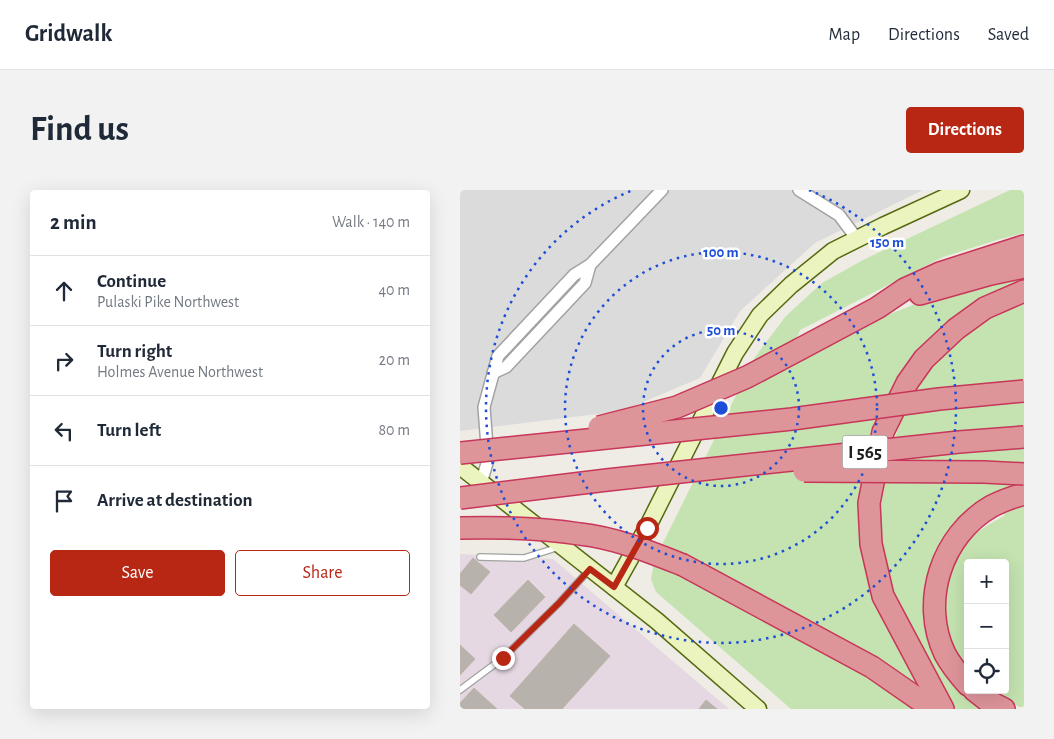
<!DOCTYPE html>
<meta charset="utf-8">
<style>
body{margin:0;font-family:"Alegreya Sans",sans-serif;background:#f2f2f3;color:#1f2937}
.controls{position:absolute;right:15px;bottom:15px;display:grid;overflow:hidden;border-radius:5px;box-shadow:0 5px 20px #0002}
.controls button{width:45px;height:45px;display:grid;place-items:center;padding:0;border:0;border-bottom:1px solid #e0e1e3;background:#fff;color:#1f2937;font:25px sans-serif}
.stop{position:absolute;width:15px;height:15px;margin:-11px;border:4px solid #b82614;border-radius:50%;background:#fff}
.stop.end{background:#b82614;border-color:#fff;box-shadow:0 1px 5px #0008}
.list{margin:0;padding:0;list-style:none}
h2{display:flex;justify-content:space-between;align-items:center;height:65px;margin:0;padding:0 20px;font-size:21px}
h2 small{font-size:16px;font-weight:400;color:#747a83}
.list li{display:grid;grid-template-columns:32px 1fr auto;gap:15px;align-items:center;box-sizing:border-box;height:70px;padding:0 20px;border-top:1px solid #e0e1e3}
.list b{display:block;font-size:19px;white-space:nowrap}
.list p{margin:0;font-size:16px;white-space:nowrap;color:#747a83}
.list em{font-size:16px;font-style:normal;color:#747a83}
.actions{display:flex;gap:10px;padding:15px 20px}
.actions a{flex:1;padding:11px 0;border:1px solid #b82614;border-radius:5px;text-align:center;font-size:18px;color:#b82614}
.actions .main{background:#b82614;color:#fff}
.icon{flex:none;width:28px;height:28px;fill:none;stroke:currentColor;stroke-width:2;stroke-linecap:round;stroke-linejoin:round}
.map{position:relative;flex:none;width:564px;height:519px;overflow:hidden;border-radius:5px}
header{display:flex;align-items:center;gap:30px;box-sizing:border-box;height:70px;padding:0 25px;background:#fff;border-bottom:1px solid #e0e1e3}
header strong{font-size:24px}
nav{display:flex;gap:28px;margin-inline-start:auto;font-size:18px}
.intro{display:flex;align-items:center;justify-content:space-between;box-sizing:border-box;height:120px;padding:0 30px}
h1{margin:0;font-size:35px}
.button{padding:12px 22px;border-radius:5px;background:#b82614;color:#fff;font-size:18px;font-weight:700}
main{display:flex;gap:30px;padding:0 30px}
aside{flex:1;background:#fff;border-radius:5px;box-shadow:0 5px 20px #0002}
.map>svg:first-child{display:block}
</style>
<header>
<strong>Gridwalk</strong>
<nav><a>Map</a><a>Directions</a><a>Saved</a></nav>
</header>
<div class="intro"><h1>Find us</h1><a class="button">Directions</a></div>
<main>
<aside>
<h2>2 min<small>Walk · 140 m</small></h2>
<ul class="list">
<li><svg class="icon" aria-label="ahead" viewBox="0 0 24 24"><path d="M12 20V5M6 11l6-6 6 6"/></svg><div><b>Continue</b><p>Pulaski Pike Northwest</p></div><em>40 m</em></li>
<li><svg class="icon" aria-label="right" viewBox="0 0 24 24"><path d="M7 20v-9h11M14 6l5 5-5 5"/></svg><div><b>Turn right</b><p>Holmes Avenue Northwest</p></div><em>20 m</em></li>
<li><svg class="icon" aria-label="left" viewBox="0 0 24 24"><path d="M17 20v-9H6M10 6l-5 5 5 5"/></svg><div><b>Turn left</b></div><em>80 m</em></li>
<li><svg class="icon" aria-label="arrive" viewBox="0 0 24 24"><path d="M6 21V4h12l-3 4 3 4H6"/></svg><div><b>Arrive at destination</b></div></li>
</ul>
<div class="actions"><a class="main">Save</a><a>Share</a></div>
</aside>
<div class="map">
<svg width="564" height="519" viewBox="0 0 564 519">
<rect width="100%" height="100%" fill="#eeece5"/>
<path fill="#dcdbdb" d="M0,0H463L355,53L280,121L240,188L162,221L0,241Z"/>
<path fill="#e6d8e2" d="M0,364L93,369L269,519H0Z"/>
<g fill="#c4e3b0">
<path d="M550,0H564V43L537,50L483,67L340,140L327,175L405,134L468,109L564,82V92L508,117L471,147L433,197L412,242L399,306L409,387L463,499L423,471L294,401L227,367L201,357L295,167L326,126L362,93L403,70Z"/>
<path d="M564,107V517H560L527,500H545V373H508V484C489,466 479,426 484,401C487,383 498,363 510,349C518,340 534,332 545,325L534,306L501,328L479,359L472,382L469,411L472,452L490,487L518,516L524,519H492L429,397L414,340L417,299L454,194L471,171L500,143L530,123Z"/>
<path d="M194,373L220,382L402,481L458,519H331L196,402L191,389Z"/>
</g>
<g fill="#b7b2ab" stroke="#beb5a9">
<path d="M13,368L30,382L11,404L0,395V384Z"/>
<path d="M68,390L85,407L51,442L34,425Z"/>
<path d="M114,434L150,466L102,519H65L50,506Z"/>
<path d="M0,455L15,469L0,485Z"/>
<path d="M14,498L37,519H0V513Z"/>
<path d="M246,510L257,519H239Z"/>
</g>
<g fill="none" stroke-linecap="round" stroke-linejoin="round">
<g stroke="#a2a2a2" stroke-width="8">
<g id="lane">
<path d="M20,367L64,368L99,357"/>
<path d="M0,500L43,468L99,413L130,379"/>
</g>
</g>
<g stroke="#a2a2a2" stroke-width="14">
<g id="street">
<path d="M339,0L379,25L397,49"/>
<path d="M33,183L46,177L125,93L130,75L202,0"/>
<path d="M21,293L28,270L24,217L38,166L114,85L130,75"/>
</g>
</g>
<g stroke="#576a10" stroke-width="19">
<g id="secondary">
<path d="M0,276L197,431L298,519"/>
<path d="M154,397L187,338L275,163L300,125L331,95L373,61L423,36L501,0"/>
</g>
</g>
<g stroke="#c83659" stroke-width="24">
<g id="highway">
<path d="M460,104L531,84L564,77"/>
<path d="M340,159L417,118L445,99L480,83L564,56"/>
<path d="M223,375L412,477L461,511L468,519"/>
<path d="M508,495C499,485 491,475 485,464C460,412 481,345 532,316C542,311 553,307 564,304"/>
<path d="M514,500L528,511L544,519"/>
<path d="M483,519L423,406L411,354L409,313L423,242L447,193L464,169L496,139L525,118L564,101"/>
</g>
</g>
<use href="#lane" stroke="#fff" stroke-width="5.5"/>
<use href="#street" stroke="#fff" stroke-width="11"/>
<use href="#secondary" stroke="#ebf3be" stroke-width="16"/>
<use href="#highway" stroke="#de959a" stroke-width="21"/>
<g stroke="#c83659" stroke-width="24" stroke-linecap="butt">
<g id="highway-bridge">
<path d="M139,237L217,217L287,187L340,159"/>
<path d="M0,263L332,229L479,209L564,201"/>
<path d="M344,281L524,282L564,284"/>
<path d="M0,308L147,290L499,252L564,247"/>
<path d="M0,338C40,337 80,338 120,344C156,348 190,362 223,375"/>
</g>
</g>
<use href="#highway-bridge" stroke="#de959a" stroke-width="21"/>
</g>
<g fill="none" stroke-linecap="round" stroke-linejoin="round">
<path stroke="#b82614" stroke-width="6" d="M43,468L99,413L130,379L154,397L187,338"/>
</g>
<g fill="none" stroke="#1d4ed8" stroke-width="2.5" stroke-dasharray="2.5 5">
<circle cx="261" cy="218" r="78"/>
<circle cx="261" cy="218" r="156"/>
<path d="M349 0A235 235 0 1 1 173 0"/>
</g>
<g text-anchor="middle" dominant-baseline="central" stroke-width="5" stroke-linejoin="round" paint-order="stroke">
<rect fill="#fff" stroke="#626262" stroke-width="1" x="382.5" y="245.5" width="45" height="33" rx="4"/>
<g font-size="19" font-weight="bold" fill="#1e1e1e">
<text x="405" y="262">I 565</text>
</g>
</g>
<circle cx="261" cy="218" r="8" fill="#1d4ed8" stroke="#fff" stroke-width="2.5"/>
<g font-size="15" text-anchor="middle" font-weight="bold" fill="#1d4ed8" stroke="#fff" stroke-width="5" stroke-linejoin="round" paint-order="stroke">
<text x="427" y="57">150 m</text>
<text x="261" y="67">100 m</text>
<text x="261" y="145">50 m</text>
</g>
</svg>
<div class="controls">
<button>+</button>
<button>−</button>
<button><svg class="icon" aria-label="locate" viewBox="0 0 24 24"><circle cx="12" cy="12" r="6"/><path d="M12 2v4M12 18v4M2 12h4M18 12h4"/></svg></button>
</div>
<div class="stop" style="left:187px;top:338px"></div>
<div class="stop end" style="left:43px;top:468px"></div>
</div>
</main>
